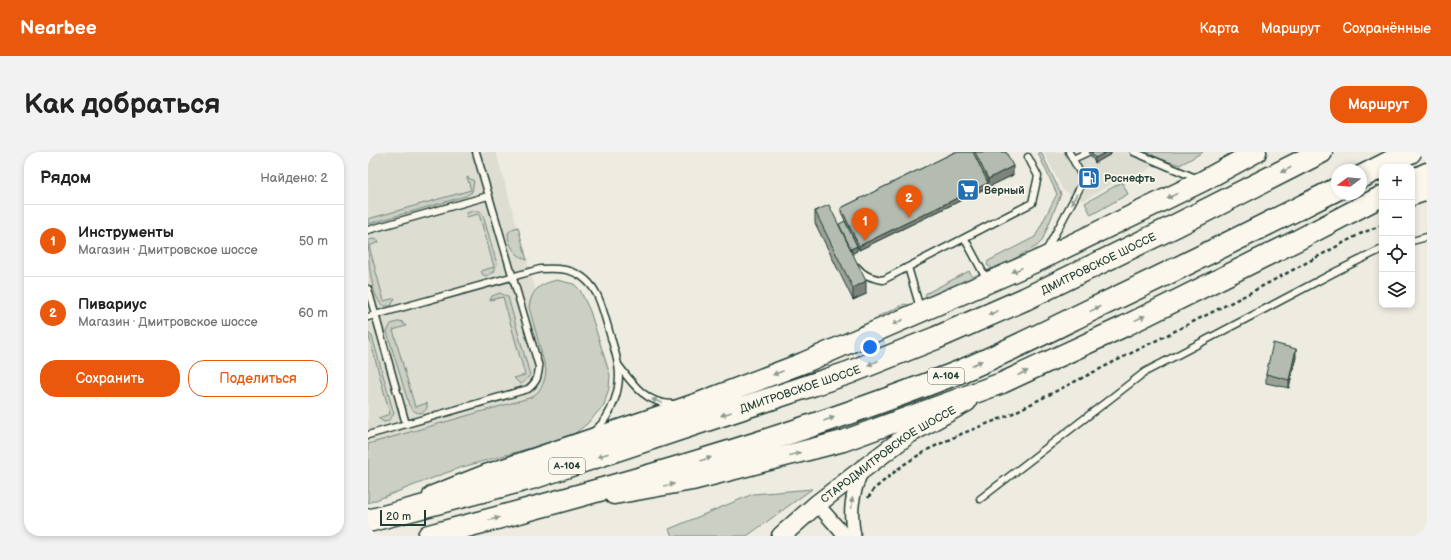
<!DOCTYPE html>
<html lang="ru">
<meta charset="utf-8">
<style>
body{margin:0;font-family:"Balsamiq Sans",sans-serif;background:#f2f2f2;color:#222}
.controls{position:absolute;right:12px;top:12px;display:grid;overflow:hidden;border-radius:8px;box-shadow:0 2px 6px #0003}
.controls button{width:36px;height:36px;display:grid;place-items:center;padding:0;border:0;border-bottom:1px solid #e0e0e0;background:#fff;color:#222;font:20px sans-serif}
.compass{position:absolute;left:963px;top:12px;width:36px;height:36px;border-radius:50%;background:#fff;box-shadow:0 2px 6px #0003;rotate:254deg}
.scale{position:absolute;left:12px;bottom:10px;width:46px;box-sizing:border-box;padding-left:4px;border:2px solid #1f3d34;border-top:0;font-size:11px;line-height:14px;white-space:nowrap;color:#1f3d34;-webkit-text-stroke:3px #fbf7ec;paint-order:stroke}
.you{position:absolute;left:502px;top:195px;width:14px;height:14px;margin:-10px;border:3px solid #fff;border-radius:50%;background:#1a73e8;box-shadow:0 0 0 6px #1a73e833}
.badge{display:grid;place-items:center;width:26px;height:26px;border-radius:50%;background:#ea580c;color:#fff;font-size:13px;font-weight:700}
.pin{position:absolute;translate:-50% -33px;filter:drop-shadow(0 1px 2px #0008)}
.pin::after{content:'';position:absolute;top:21px;width:14px;height:12px;background:inherit;clip-path:polygon(0 0,100% 0,50% 100%)}
.list{margin:0;padding:0;list-style:none}
h2{display:flex;justify-content:space-between;align-items:center;height:52px;margin:0;padding:0 16px;font-size:17px}
h2 small{font-size:13px;font-weight:400;color:#767676}
.list li{display:grid;grid-template-columns:26px 1fr auto;gap:12px;align-items:center;box-sizing:border-box;height:72px;padding:0 16px;border-top:1px solid #e0e0e0}
.list b{display:block;font-size:15px;white-space:nowrap}
.list p{margin:0;font-size:13px;white-space:nowrap;color:#767676}
.list em{font-size:13px;font-style:normal;color:#767676}
.actions{display:flex;gap:8px;padding:12px 16px}
.actions a{flex:1;padding:9px 0;border:1px solid #ea580c;border-radius:16px;text-align:center;font-size:14px;color:#ea580c}
.actions .main{background:#ea580c;color:#fff}
.icon{flex:none;width:22px;height:22px;fill:none;stroke:currentColor;stroke-width:2;stroke-linecap:round;stroke-linejoin:round}
.map{position:relative;flex:none;width:1059px;height:384px;overflow:hidden;border-radius:16px}
header{display:flex;align-items:center;gap:24px;box-sizing:border-box;height:56px;padding:0 20px;background:#ea580c;color:#fff}
header strong{font-size:19px}
nav{display:flex;gap:22px;margin-inline-start:auto;font-size:14px}
.intro{display:flex;align-items:center;justify-content:space-between;box-sizing:border-box;height:96px;padding:0 24px}
h1{margin:0;font-size:28px}
.button{padding:10px 18px;border-radius:16px;background:#ea580c;color:#fff;font-size:14px;font-weight:700}
main{display:flex;gap:24px;padding:0 24px}
aside{flex:1;background:#fff;border-radius:16px;box-shadow:0 2px 6px #0003}
.map>svg:first-child{display:block}
</style>
<header>
<strong>Nearbee</strong>
<nav><a>Карта</a><a>Маршрут</a><a>Сохранённые</a></nav>
</header>
<div class="intro"><h1>Как добраться</h1><a class="button">Маршрут</a></div>
<main>
<aside>
<h2>Рядом<small>Найдено: 2</small></h2>
<ul class="list">
<li><span class="badge">1</span><div><b>Инструменты</b><p>Магазин · Дмитровское шоссе</p></div><em>50 m</em></li>
<li><span class="badge">2</span><div><b>Пивариус</b><p>Магазин · Дмитровское шоссе</p></div><em>60 m</em></li>
</ul>
<div class="actions"><a class="main">Сохранить</a><a>Поделиться</a></div>
</aside>
<div class="map">
<svg width="1059" height="384" viewBox="0 0 1059 384">
<rect width="100%" height="100%" fill="#eeece1"/>
<filter id="ink" filterUnits="userSpaceOnUse"><feTurbulence type="fractalNoise" baseFrequency=".025" numOctaves="2"/><feDisplacementMap in="SourceGraphic" scale="8" xChannelSelector="R" yChannelSelector="G"/><feConvolveMatrix kernelMatrix="1 2 1 2 8 2 1 2 1" color-interpolation-filters="sRGB"/></filter>
<g filter="url(#ink)">
<g fill="#ddddd2">
<path d="M0,0H128L196,238L0,294Z"/>
<path d="M676,0H808L800,6L761,29L757,24L715,49L695,38Z"/>
</g>
<g fill="#cbcfc4" stroke="#75867c">
<path d="M673,0L693,42L674,89L669,94L626,118L619,113L620,109L667,85L689,42L670,1Z"/>
<path d="M770,0H835L812,13Z"/>
<path d="M99,25L106,29L104,40L98,44L0,72V67L103,38Z"/>
<path d="M754,30L760,42L723,63L717,51Z"/>
<path d="M104,59H112L115,63L129,112L126,120L119,124L115,123L113,119L126,115L111,62L98,65L99,61Z"/>
<path d="M150,75L159,108C148,104 140,94 140,81L144,77Z"/>
<path d="M4,87L10,88L11,90L1,94L16,149L27,146L23,154H15C2,143 0,105 0,89Z"/>
<path d="M601,119L605,125L603,129L566,148L559,145L557,142Z"/>
<path d="M189,128L206,132L212,138L222,159L242,223L241,236L236,253L219,272L202,285L91,316L0,351V292L161,246C173,241 177,230 178,218L161,155C164,137 172,132 189,128Z"/>
<path d="M132,141L140,145L162,223L156,230L152,232L146,226L157,223L135,145L122,148L124,144Z"/>
<path d="M537,152L545,155L510,173L511,164Z"/>
<path d="M33,169L38,174L25,178L47,255L59,251V256C53,265 45,260 41,253L19,180L23,172Z"/>
<path d="M0,181L4,184L26,262L20,269L16,270L10,266L22,262Z"/>
<path d="M444,337L379,384H304L301,377L385,342Z"/>
</g>
<g fill="none" stroke-linecap="round" stroke-linejoin="round">
<g stroke="#1f3d34" stroke-width="9">
<g id="lane">
<path d="M766,0L830,27"/>
<path d="M705,7L720,0"/>
<path d="M0,78L120,44"/>
<path d="M597,87L619,128"/>
<path d="M1044,89L1059,85"/>
<path d="M678,99L716,28L701,0"/>
<path d="M489,115C496,124 504,126 515,128L664,51L670,24L660,5"/>
<path d="M540,115L552,156"/>
<path d="M0,137L38,272"/>
<path d="M0,165L172,117C188,116 205,116 218,128C231,139 235,159 240,175C243,187 248,200 250,213C254,235 244,265 226,279"/>
<path d="M251,214C265,233 280,253 306,252"/>
<path d="M0,283L160,237C169,230 170,225 171,215L108,0"/>
<path d="M612,347L777,220L969,119L1014,97"/>
</g>
</g>
<g stroke="#1f3d34" stroke-width="16">
<g id="street">
<path d="M449,352L477,384"/>
<path d="M486,384C481,360 484,342 493,320"/>
</g>
</g>
<g stroke="#1f3d34" stroke-width="21">
<g id="secondary">
<path id="s1" d="M413,384L449,352L541,282L599,250"/>
</g>
</g>
<g stroke="#1f3d34" stroke-width="23">
<g id="primary">
<path d="M1044,28L1059,21"/>
<path d="M1044,43L1059,38"/>
<path d="M246,342L324,328L475,289L634,231L757,174L928,89L1014,44"/>
<path d="M65,344L118,323L328,252L435,211L674,107L835,29L888,0"/>
</g>
</g>
<g stroke="#1f3d34" stroke-width="25">
<g id="highway">
<path d="M993,25L1042,0"/>
<path id="s2" d="M0,369L167,325L480,221L568,186L657,147L807,74L953,0"/>
<path d="M61,384C236,338 412,290 581,224C629,205 676,181 723,158C806,119 887,78 969,37"/>
</g>
</g>
<path stroke="#1f3d34" stroke-width="2.5" stroke-dasharray="4 3" stroke-linecap="butt" d="M500,346L506,337L535,313L559,298L593,282L639,264L876,144L992,82L1014,73"/>
<use href="#lane" stroke="#fbf7ec" stroke-width="6"/>
<use href="#street" stroke="#fbf7ec" stroke-width="13"/>
<use href="#secondary" stroke="#fbf7ec" stroke-width="18"/>
<use href="#primary" stroke="#fbf7ec" stroke-width="20"/>
<use href="#highway" stroke="#fbf7ec" stroke-width="22"/>
</g>
<g fill="#9ba197" stroke="#1f3d34">
<path d="M587,0H638L645,23L491,98L473,60V56Z"/>
<path d="M721,0H743V2L727,11Z"/>
<path d="M447,59L489,99L484,101L498,142L485,148L447,71Z"/>
<path d="M928,205L921,236L898,231V222Z"/>
</g>
<g fill="#7e837b" stroke="#1f3d34">
<path d="M739,0H743V2L727,11V6Z"/>
<path d="M645,14V23L491,98V94L620,31V27Z"/>
<path d="M489,94V99L483,102V97Z"/>
<path d="M498,129V142L485,148V136Z"/>
<path d="M928,197V205L921,236V228Z"/>
</g>
<g fill="#b4bbb0" stroke="#1f3d34">
<path d="M587,0H605L620,31L491,94L473,56Z"/>
<path d="M607,0H638L645,14L620,27Z"/>
<path d="M723,0H739L727,6Z"/>
<path d="M461,53L498,129L485,136L447,59Z"/>
<path d="M477,69L489,94L483,97L471,72Z"/>
<path d="M905,191L928,197L921,228L898,222Z"/>
</g>
<defs><path id="oneway-solid" d="M-6-.8H1V-3.2L6.5 0L1 3.2V.8H-6Z"/></defs>
<g fill="#8d9a90">
<use href="#oneway-solid" transform="translate(918 18) rotate(153)"/>
<use href="#oneway-solid" transform="translate(804 44) rotate(154)"/>
<use href="#oneway-solid" transform="translate(706 47) rotate(118)"/>
<use href="#oneway-solid" transform="translate(649 118) rotate(156)"/>
<use href="#oneway-solid" transform="translate(727 157) rotate(-26)"/>
<use href="#oneway-solid" transform="translate(625 161) rotate(156)"/>
<use href="#oneway-solid" transform="translate(772 166) rotate(-26)"/>
<use href="#oneway-solid" transform="translate(530 170) rotate(156)"/>
<use href="#oneway-solid" transform="translate(505 211) rotate(158)"/>
<use href="#oneway-solid" transform="translate(609 211) rotate(-24)"/>
<use href="#oneway-solid" transform="translate(410 221) rotate(159)"/>
<use href="#oneway-solid" transform="translate(655 221) rotate(-25)"/>
<use href="#oneway-solid" transform="translate(289 249) rotate(-160)"/>
<use href="#oneway-solid" transform="translate(358 262) rotate(161)"/>
<use href="#oneway-solid" transform="translate(461 267) rotate(-19)"/>
<use href="#oneway-solid" transform="translate(427 302) rotate(-15)"/>
<use href="#oneway-solid" transform="translate(235 303) rotate(162)"/>
<use href="#oneway-solid" transform="translate(338 307) rotate(-17)"/>
<use href="#oneway-solid" transform="translate(301 333) rotate(-10)"/>
<use href="#oneway-solid" transform="translate(484 351) rotate(-84)"/>
<use href="#oneway-solid" transform="translate(126 367) rotate(-15)"/>
</g>
</g>
<defs>
<g id="fuel-square" transform="scale(1.15)"><rect x="-9" y="-9" width="18" height="18" rx="4" fill="#1f6fb2" stroke="#fbf7ec"/><path d="M-5.5-6h7V0h2V4h1.3V-2.5L3-4.5l.8-.8L6-3V5H2.5V1h-1V6h-7ZM-4.2-4.7v3.2H.2V-4.7Z" fill="#fff"/></g>
<g id="supermarket-square" transform="scale(1.15)"><rect x="-9" y="-9" width="18" height="18" rx="4" fill="#1f6fb2" stroke="#fbf7ec"/><path d="M-6-5.5h2.5l.6 2H6L4.5 2H-2.5L-4.4-4H-6ZM-1.5 3.2a1.3 1.3 0 1 0 .1 0ZM3 3.2a1.3 1.3 0 1 0 .1 0Z" fill="#fff"/></g>
</defs>
<g fill-rule="evenodd">
<use href="#fuel-square" x="721" y="26"/>
<use href="#supermarket-square" x="600" y="38"/>
</g>
<g text-anchor="middle" dominant-baseline="central" stroke-width="3.5" stroke-linejoin="round" paint-order="stroke">
<g fill="#fbf7ec" stroke="#61756b" stroke-width="1">
<rect x="560" y="216" width="36" height="16" rx="3"/>
<rect x="181" y="306" width="36" height="16" rx="3"/>
</g>
<g font-size="10" font-weight="bold" fill="#1f3d34">
<text x="578" y="224">А-104</text>
<text x="199" y="314">А-104</text>
</g>
<g font-size="11" font-weight="bold" fill="#1f3d34" stroke="#fbf7ec" text-anchor="start">
<text x="736" y="26">Роснефть</text>
<text x="616" y="38">Верный</text>
</g>
<g font-size="11" fill="#1f3d34" stroke="#fbf7ec">
<text stroke="none"><textPath href="#s2" startOffset="776">ДМИТРОВСКОЕ ШОССЕ</textPath></text>
<text stroke="none"><textPath href="#s2" startOffset="452">ДМИТРОВСКОЕ ШОССЕ</textPath></text>
<text stroke="none"><textPath href="#s1" startOffset="135">СТАРОДМИТРОВСКОЕ ШОССЕ</textPath></text>
</g>
</g>
</svg>
<div class="controls">
<button>+</button>
<button>−</button>
<button><svg class="icon" aria-label="locate" viewBox="0 0 24 24"><circle cx="12" cy="12" r="6"/><path d="M12 2v4M12 18v4M2 12h4M18 12h4"/></svg></button>
<button><svg class="icon" aria-label="layers" viewBox="0 0 24 24"><path d="M12 4l9 5-9 5-9-5zM3 14l9 5 9-5"/></svg></button>
</div>
<svg class="compass" viewBox="-18 -18 36 36"><path d="M0-13l5 13h-10z" fill="#e53935"/><path d="M0 13l5-13h-10z" fill="#767676"/></svg>
<div class="scale">20 m</div>
<div class="you"></div>
<div class="pin badge" style="left:497px;top:89px">1</div>
<div class="pin badge" style="left:541px;top:66px">2</div>
</div>
</main>
